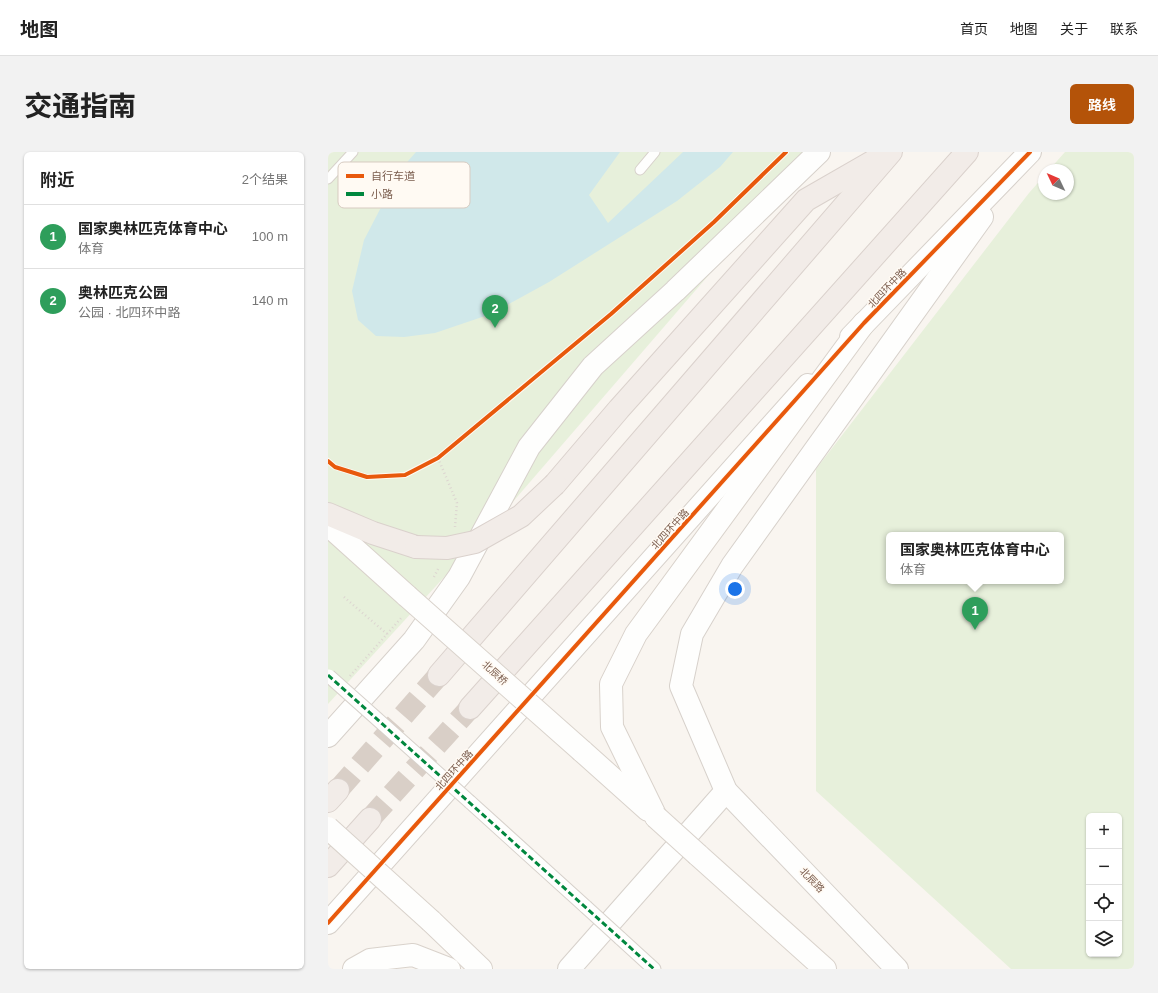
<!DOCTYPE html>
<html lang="zh">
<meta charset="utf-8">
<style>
body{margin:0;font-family:Helvetica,"Noto Sans SC",sans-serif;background:#f2f2f2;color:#222}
.controls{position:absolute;right:12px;bottom:12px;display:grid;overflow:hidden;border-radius:6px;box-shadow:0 1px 3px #0004}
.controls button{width:36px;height:36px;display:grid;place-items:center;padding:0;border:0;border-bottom:1px solid #e0e0e0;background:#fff;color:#222;font:20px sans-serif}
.compass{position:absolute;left:710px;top:12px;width:36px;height:36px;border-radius:50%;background:#fff;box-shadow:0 1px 3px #0004;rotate:314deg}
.you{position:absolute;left:407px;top:437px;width:14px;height:14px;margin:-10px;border:3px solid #fff;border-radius:50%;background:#1a73e8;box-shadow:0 0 0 6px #1a73e833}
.badge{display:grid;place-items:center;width:26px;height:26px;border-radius:50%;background:#b45309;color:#fff;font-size:13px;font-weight:700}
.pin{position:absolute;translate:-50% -33px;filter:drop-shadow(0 1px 2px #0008)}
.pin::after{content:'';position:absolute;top:21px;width:14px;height:12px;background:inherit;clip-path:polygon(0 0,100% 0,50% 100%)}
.popup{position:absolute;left:558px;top:380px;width:178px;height:52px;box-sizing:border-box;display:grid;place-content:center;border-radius:6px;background:#fff;filter:drop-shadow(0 1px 3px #0005);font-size:13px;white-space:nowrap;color:#767676}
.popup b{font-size:15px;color:#222}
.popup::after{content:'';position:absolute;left:50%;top:100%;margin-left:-8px;border:8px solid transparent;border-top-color:#fff}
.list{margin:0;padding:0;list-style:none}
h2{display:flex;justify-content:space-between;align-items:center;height:52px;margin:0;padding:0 16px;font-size:17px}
h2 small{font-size:13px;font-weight:400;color:#767676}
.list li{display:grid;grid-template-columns:26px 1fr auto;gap:12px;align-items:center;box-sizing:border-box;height:64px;padding:0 16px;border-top:1px solid #e0e0e0}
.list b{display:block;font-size:15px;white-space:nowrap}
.list p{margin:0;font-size:13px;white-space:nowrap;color:#767676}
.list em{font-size:13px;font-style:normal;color:#767676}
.icon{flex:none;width:22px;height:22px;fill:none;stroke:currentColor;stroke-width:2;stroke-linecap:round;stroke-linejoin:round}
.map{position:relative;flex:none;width:806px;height:817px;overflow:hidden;border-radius:6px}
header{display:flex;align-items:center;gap:24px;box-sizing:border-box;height:56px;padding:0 20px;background:#fff;border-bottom:1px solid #e0e0e0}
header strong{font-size:19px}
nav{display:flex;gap:22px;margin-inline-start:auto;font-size:14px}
.intro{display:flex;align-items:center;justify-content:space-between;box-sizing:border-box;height:96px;padding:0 24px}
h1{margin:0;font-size:28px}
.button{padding:10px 18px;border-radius:6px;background:#b45309;color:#fff;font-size:14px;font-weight:700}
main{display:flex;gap:24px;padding:0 24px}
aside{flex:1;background:#fff;border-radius:6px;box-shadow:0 1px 3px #0004}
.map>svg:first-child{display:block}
</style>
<header>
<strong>地图</strong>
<nav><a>首页</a><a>地图</a><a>关于</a><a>联系</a></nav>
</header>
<div class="intro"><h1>交通指南</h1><a class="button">路线</a></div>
<main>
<aside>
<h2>附近<small>2个结果</small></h2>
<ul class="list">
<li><span class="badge" style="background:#2e9e5b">1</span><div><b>国家奥林匹克体育中心</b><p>体育</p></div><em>100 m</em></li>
<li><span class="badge" style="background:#2e9e5b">2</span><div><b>奥林匹克公园</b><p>公园 · 北四环中路</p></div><em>140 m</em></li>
</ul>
</aside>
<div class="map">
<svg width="806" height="817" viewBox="0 0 806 817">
<rect width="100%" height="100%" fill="#f9f5f0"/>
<g fill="#e7f0db" fill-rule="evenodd">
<path d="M0,0H487L183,352L0,552Z"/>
<path d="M737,0H806V817H683L488,639V317L701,41L716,24V42H740V18H721ZM561,383H733V429H561ZM761,664H791V802H761Z"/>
</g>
<path fill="#d0e8ea" d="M88,0H292L261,43L280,71L355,0H405L392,15L349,49L221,130L163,162L107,181L76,185L48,184L30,168L24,139L36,88L73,17Z"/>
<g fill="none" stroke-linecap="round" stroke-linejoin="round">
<g stroke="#d9cfc7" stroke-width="22" stroke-dasharray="22 11" stroke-linecap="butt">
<path d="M10,638L111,523"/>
<path d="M42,667L142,556"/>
</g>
<g stroke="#d7d1cb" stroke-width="11">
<g id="service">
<path d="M312,18L327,0"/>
<path d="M0,27L25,0"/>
</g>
</g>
<g stroke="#d7d1cb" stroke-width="15">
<g id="pedestrian">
<path d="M142,650L258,755"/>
<path d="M292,786L326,817"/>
</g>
</g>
<g stroke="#d7d1cb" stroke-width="24">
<g id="tertiary">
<path d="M523,185L702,0"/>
<path d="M0,584L86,488L131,425L201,295L265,214L347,139L491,0"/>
<path d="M0,771L480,233"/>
<path d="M241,817L398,639"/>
<path d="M569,817L398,639L353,534L364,482L404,414L654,65"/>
</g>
</g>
<g stroke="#d9d2cb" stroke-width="24">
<g id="secondary">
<path d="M0,373L79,444"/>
<path d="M254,599L320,658"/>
<path d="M328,665L284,575L283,532L308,482L536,171"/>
<path d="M370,703L497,817"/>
<path d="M103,769L153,817"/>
<path d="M26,817L42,808L85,803L121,817"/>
</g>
</g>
<g stroke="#dad1cc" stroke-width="24">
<g id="trunk">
<path d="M227,332L291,257L478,48L551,6"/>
<path d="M0,362L45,381L88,395"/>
<path d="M111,523L563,0"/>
<path d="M142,556L639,0"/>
<path d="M0,649L10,638"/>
<path d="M0,714L42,667"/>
</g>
</g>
<g stroke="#dcd5d0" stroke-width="2.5" stroke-dasharray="1 3" stroke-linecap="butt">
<path d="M110,306L129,351L127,375"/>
<path d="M106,425L111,415"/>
<path d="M16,445L59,482"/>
<path d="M22,524L74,465"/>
</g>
<use href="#service" stroke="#fefefd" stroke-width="9"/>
<use href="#pedestrian" stroke="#fefefd" stroke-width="13"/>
<use href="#tertiary" stroke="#fefefd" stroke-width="22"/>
<use href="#secondary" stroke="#fefefd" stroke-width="22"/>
<use href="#trunk" stroke="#f2ece8" stroke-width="22"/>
<g stroke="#d7d1cb" stroke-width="15" stroke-linecap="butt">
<g id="pedestrian-bridge">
<path d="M1,524L142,650"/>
<path d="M258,755L292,786"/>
</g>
</g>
<g stroke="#d9d2cb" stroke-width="24" stroke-linecap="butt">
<g id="secondary-bridge">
<path d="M79,444L254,599"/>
<path d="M328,665L370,703"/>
<path d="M0,676L103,769"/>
</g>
</g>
<g stroke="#dad1cc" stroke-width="24" stroke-linecap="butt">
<path id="trunk-bridge" d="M88,395L119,396L147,390L193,364L227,332"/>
</g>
<use href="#pedestrian-bridge" stroke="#fefefd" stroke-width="13"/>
<use href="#secondary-bridge" stroke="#fefefd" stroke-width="22"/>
<use href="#trunk-bridge" stroke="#f2ece8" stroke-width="22"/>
<path stroke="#00873e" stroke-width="3" stroke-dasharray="6 3" stroke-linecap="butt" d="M0,523L326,817"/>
<g stroke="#fffaf3" stroke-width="6">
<g id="cycleway">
<path d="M0,309L7,315L39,325L77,323L110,306L283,162L386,70L458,0"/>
<path d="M0,771L536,171L702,0"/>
</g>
</g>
<use href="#cycleway" stroke="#e8590c" stroke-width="4"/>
</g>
<g text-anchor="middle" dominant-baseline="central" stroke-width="3" stroke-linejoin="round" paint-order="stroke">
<g font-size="10" fill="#7a5c4d" stroke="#fffaf3">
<text transform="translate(559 136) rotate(-46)">北四环中路</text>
<text transform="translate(342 377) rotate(-48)">北四环中路</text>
<text transform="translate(167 521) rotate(42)">北辰桥</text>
<text transform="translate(126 618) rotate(-48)">北四环中路</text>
<text transform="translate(484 728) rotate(46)">北辰路</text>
</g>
</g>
<rect x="10" y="10" width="132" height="46" rx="6" fill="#fffaf3" stroke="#d7cbc1" stroke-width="1"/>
<rect x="18" y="22" width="18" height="4" fill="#e8590c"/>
<rect x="18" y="40" width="18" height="4" fill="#00873e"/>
<g font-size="11" fill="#7a5c4d">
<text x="43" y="28">自行车道</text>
<text x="43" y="46">小路</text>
</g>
</svg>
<div class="controls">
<button>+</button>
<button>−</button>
<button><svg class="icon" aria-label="locate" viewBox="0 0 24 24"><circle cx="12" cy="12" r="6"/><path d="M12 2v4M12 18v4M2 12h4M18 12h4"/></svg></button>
<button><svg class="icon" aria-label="layers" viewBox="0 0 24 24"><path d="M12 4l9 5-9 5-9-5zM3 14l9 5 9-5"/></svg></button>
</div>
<svg class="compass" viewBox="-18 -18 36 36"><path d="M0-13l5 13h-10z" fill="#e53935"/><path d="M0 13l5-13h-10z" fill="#767676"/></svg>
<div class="you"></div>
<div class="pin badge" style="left:647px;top:478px;background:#2e9e5b">1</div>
<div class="popup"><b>国家奥林匹克体育中心</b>体育</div>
<div class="pin badge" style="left:167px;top:176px;background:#2e9e5b">2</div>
</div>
</main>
